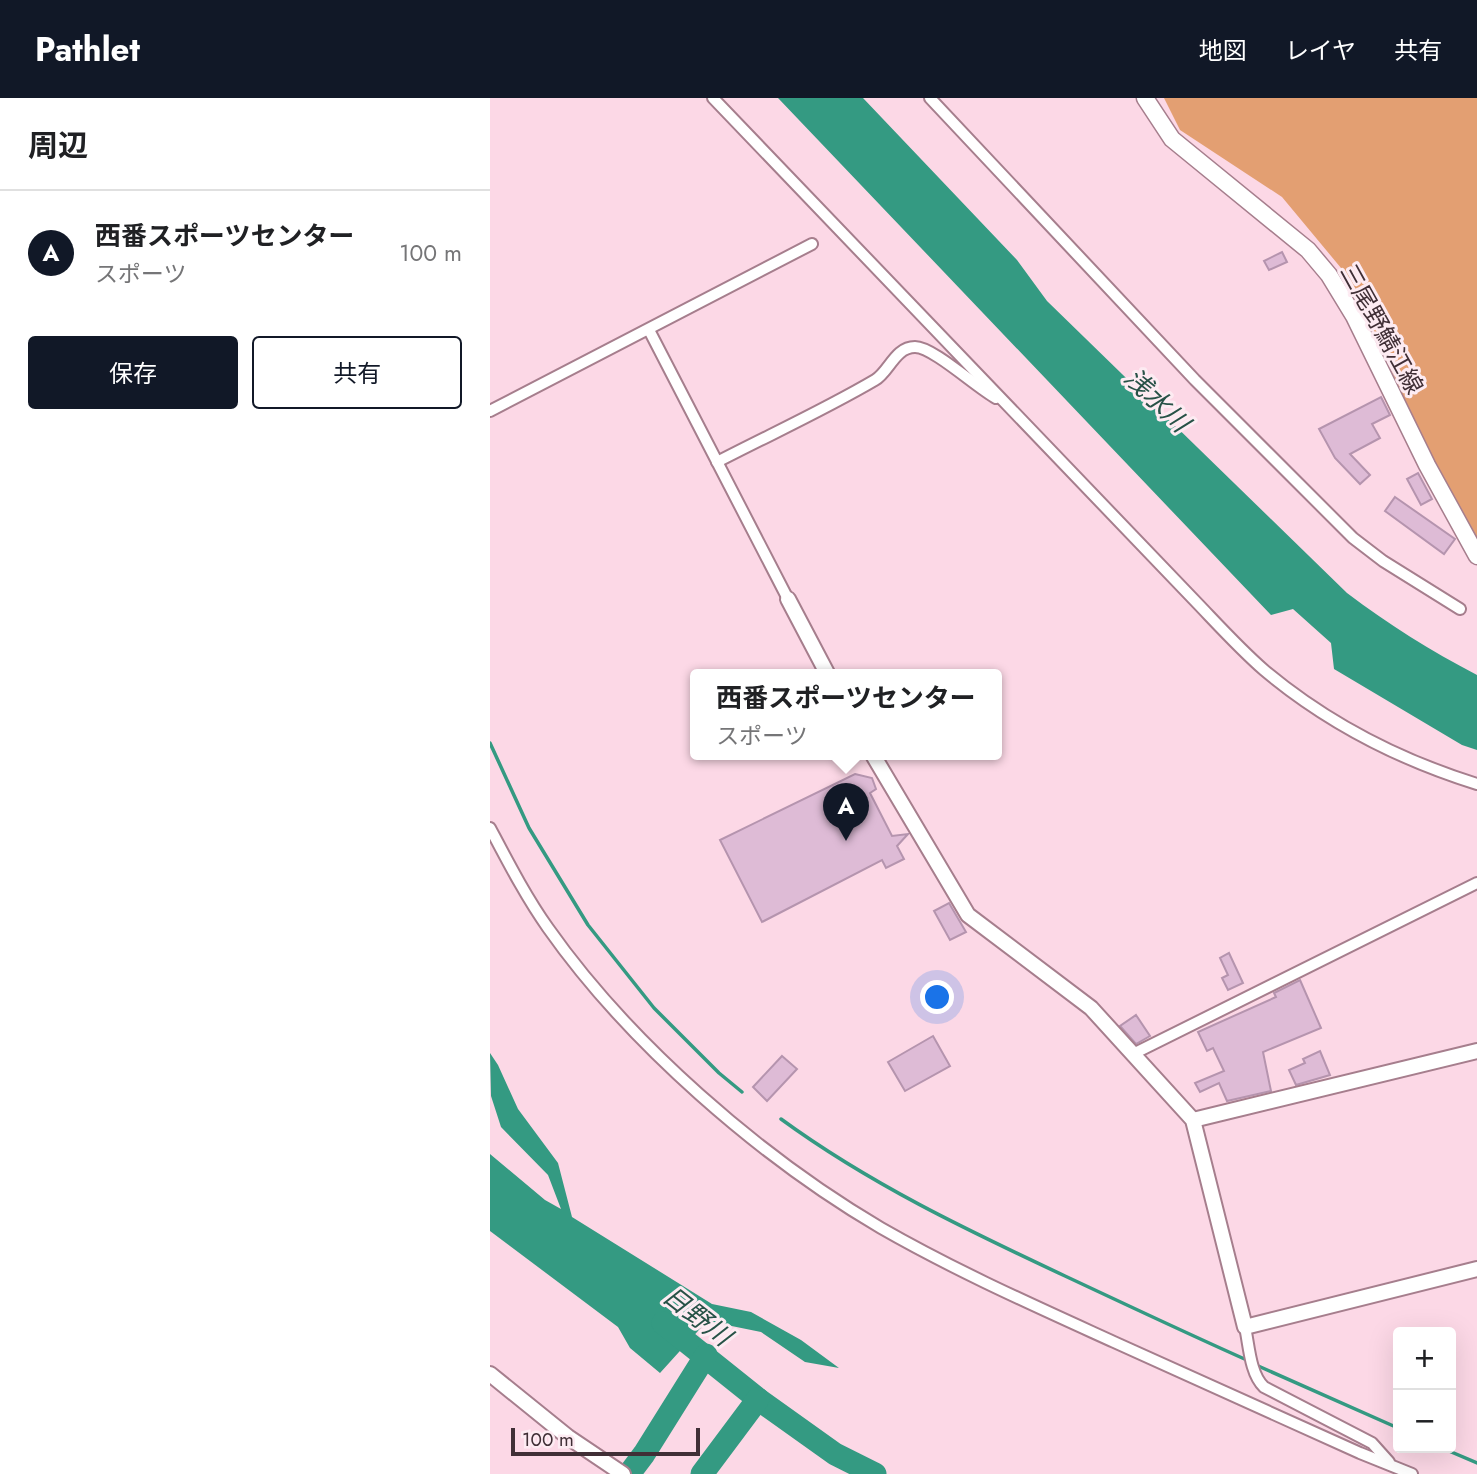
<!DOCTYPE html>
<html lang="ja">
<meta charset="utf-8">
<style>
body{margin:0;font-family:Jost,"Noto Sans JP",sans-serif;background:#f2f2f2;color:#202124}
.controls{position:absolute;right:21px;bottom:21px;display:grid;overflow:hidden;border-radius:7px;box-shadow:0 7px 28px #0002}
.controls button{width:63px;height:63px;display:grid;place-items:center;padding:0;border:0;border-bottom:2px solid #e0e0e0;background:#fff;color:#202124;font:35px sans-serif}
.scale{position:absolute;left:21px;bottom:18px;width:189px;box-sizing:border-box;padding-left:7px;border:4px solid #402f36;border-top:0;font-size:19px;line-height:24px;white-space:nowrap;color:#402f36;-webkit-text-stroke:5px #fdebf2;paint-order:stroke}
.you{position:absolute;left:448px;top:900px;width:24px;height:24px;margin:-18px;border:5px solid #fff;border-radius:50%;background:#1a73e8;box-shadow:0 0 0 10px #1a73e833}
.badge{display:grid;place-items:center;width:46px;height:46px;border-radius:50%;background:#111827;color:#fff;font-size:23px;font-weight:700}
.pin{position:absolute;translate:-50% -58px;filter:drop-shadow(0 2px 4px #0008)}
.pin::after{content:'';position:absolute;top:37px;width:24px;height:21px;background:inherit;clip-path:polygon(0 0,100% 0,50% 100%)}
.popup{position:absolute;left:200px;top:571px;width:312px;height:91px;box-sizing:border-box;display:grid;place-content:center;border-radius:7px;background:#fff;filter:drop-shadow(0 2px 5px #0005);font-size:23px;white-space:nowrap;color:#757577}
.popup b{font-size:26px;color:#202124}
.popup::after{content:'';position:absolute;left:50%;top:100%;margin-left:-14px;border:14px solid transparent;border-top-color:#fff}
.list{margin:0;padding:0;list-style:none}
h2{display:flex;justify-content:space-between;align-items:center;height:91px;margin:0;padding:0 28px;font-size:30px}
h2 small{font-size:23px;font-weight:400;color:#757577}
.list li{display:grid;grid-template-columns:46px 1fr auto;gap:21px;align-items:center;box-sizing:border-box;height:126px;padding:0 28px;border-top:2px solid #e0e0e0}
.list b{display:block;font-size:26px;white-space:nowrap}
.list p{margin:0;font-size:23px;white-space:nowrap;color:#757577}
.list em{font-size:23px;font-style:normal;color:#757577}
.actions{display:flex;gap:14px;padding:21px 28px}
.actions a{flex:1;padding:16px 0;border:2px solid #111827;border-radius:7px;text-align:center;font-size:24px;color:#111827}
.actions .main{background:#111827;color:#fff}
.map{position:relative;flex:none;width:987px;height:1376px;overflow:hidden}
header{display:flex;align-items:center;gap:42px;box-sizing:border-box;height:98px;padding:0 35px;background:#111827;color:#fff}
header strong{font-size:33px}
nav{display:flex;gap:38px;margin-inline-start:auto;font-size:24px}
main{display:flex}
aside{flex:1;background:#fff}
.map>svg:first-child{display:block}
</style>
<header>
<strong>Pathlet</strong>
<nav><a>地図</a><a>レイヤ</a><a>共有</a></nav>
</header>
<main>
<aside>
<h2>周辺<small></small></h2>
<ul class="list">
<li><span class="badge">A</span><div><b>西番スポーツセンター</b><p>スポーツ</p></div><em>100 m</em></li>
</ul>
<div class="actions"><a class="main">保存</a><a>共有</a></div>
</aside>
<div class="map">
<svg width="987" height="1376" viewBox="0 0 987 1376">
<rect width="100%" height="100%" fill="#fcd8e6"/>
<path fill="#e39f72" d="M674,0H987V450L979,445L861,182L792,99L690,32Z"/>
<g fill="#349a82">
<path d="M288,0H373L527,162L557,203L857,495C898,526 941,553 987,577V652L972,647L844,571L841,545L803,511L781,517Z"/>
<path d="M0,955L8,967L28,1011L68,1065L82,1119L222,1206L261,1214L311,1242L349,1270L315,1264L271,1234L217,1223L170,1275L140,1250L128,1229L0,1133V1056L55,1102L71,1111L58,1077L11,1029L1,998Z"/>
</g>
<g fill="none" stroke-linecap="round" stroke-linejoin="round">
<g stroke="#349a82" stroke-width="3.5">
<path d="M0,645L39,730L98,827L164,910L229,975L252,994"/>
<path d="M291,1021C380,1086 477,1132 575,1178C637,1207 698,1236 759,1263"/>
<path d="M766,1267L908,1330"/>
<path d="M952,1350L987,1365"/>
</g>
<g stroke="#349a82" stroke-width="23">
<path d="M173,1225L268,1301L345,1356L385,1376"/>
<path d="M139,1376L154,1356L216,1257"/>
<path d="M212,1376L268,1301"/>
</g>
</g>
<g fill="#debbd6" stroke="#b594ae" stroke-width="2">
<path d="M792,154L797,164L779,172L774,163Z"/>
<path d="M891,299L900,317L882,326L890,340L860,356L880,377L870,386L845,360L829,331Z"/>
<path d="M928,375L942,401L931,407L917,381Z"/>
<path d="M905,399L965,441L954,456L895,413Z"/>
<path d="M365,676L382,680L386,691L380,695L402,738L418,736L407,748L414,761L396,770L392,762L272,824L230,742Z"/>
<path d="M459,805L476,834L460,842L444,813Z"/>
<path d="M739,855L753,885L738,892L732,880L738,877L730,860Z"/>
<path d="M810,882L831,930L773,954L781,993L737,1003L729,985L710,994L705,985L734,973L723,950L717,953L708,934L786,899L784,895Z"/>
<path d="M646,917L660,938L646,946L630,928Z"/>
<path d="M443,938L460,968L415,993L398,964Z"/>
<path d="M830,953L840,977L806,987L799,972L815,965L813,961Z"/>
<path d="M292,958L307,971L277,1003L263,989Z"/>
</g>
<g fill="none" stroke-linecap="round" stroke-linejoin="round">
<g stroke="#a67e8d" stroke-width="14">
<g id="minor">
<path d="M223,0L709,507C730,529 751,552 774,572C836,624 910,662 987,686"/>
<path d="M440,0L705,282L863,440L893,463L970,511"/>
<path d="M159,232L298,501"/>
<path d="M0,313L322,146"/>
<path d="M227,364C279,337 334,312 385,282C399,274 405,249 425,249C443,249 486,289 506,300"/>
<path d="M0,730C18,764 36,799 58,830C139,945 270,1059 391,1130C466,1173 545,1208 624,1244C706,1281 788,1318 870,1355L922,1376"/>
<path d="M643,956L987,785"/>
<path d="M755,1229C759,1247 760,1276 774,1289L882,1345L899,1364"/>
</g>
</g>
<g stroke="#a67e8d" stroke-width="18">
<g id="tertiary">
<path d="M298,501L338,577"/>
<path d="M383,657L478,817L601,910L703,1022L755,1229L987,1171"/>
<path d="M703,1022L987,953"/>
<path d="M0,1276L78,1339L133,1376"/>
</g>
</g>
<g stroke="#a67e8d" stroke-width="19">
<path id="secondary" d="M655,0L682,41L818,152L839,177L864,218L937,367L987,458"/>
</g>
<use href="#minor" stroke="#fff" stroke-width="10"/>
<use href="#tertiary" stroke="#fff" stroke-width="14"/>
<use href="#secondary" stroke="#fff" stroke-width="16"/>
</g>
<g text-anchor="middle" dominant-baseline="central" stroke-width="6" stroke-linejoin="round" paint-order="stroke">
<g font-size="24" fill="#402f36" stroke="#fdebf2">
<text transform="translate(892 231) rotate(61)">三尾野鯖江線</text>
</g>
<g font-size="26" font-style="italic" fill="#275247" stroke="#fdebf2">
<text transform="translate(667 302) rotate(44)">浅水川</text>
<text transform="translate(207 1218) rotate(38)">日野川</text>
</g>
</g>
</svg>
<div class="controls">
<button>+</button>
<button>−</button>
</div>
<div class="scale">100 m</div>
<div class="you"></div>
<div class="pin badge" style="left:356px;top:743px">A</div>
<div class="popup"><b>西番スポーツセンター</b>スポーツ</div>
</div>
</main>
